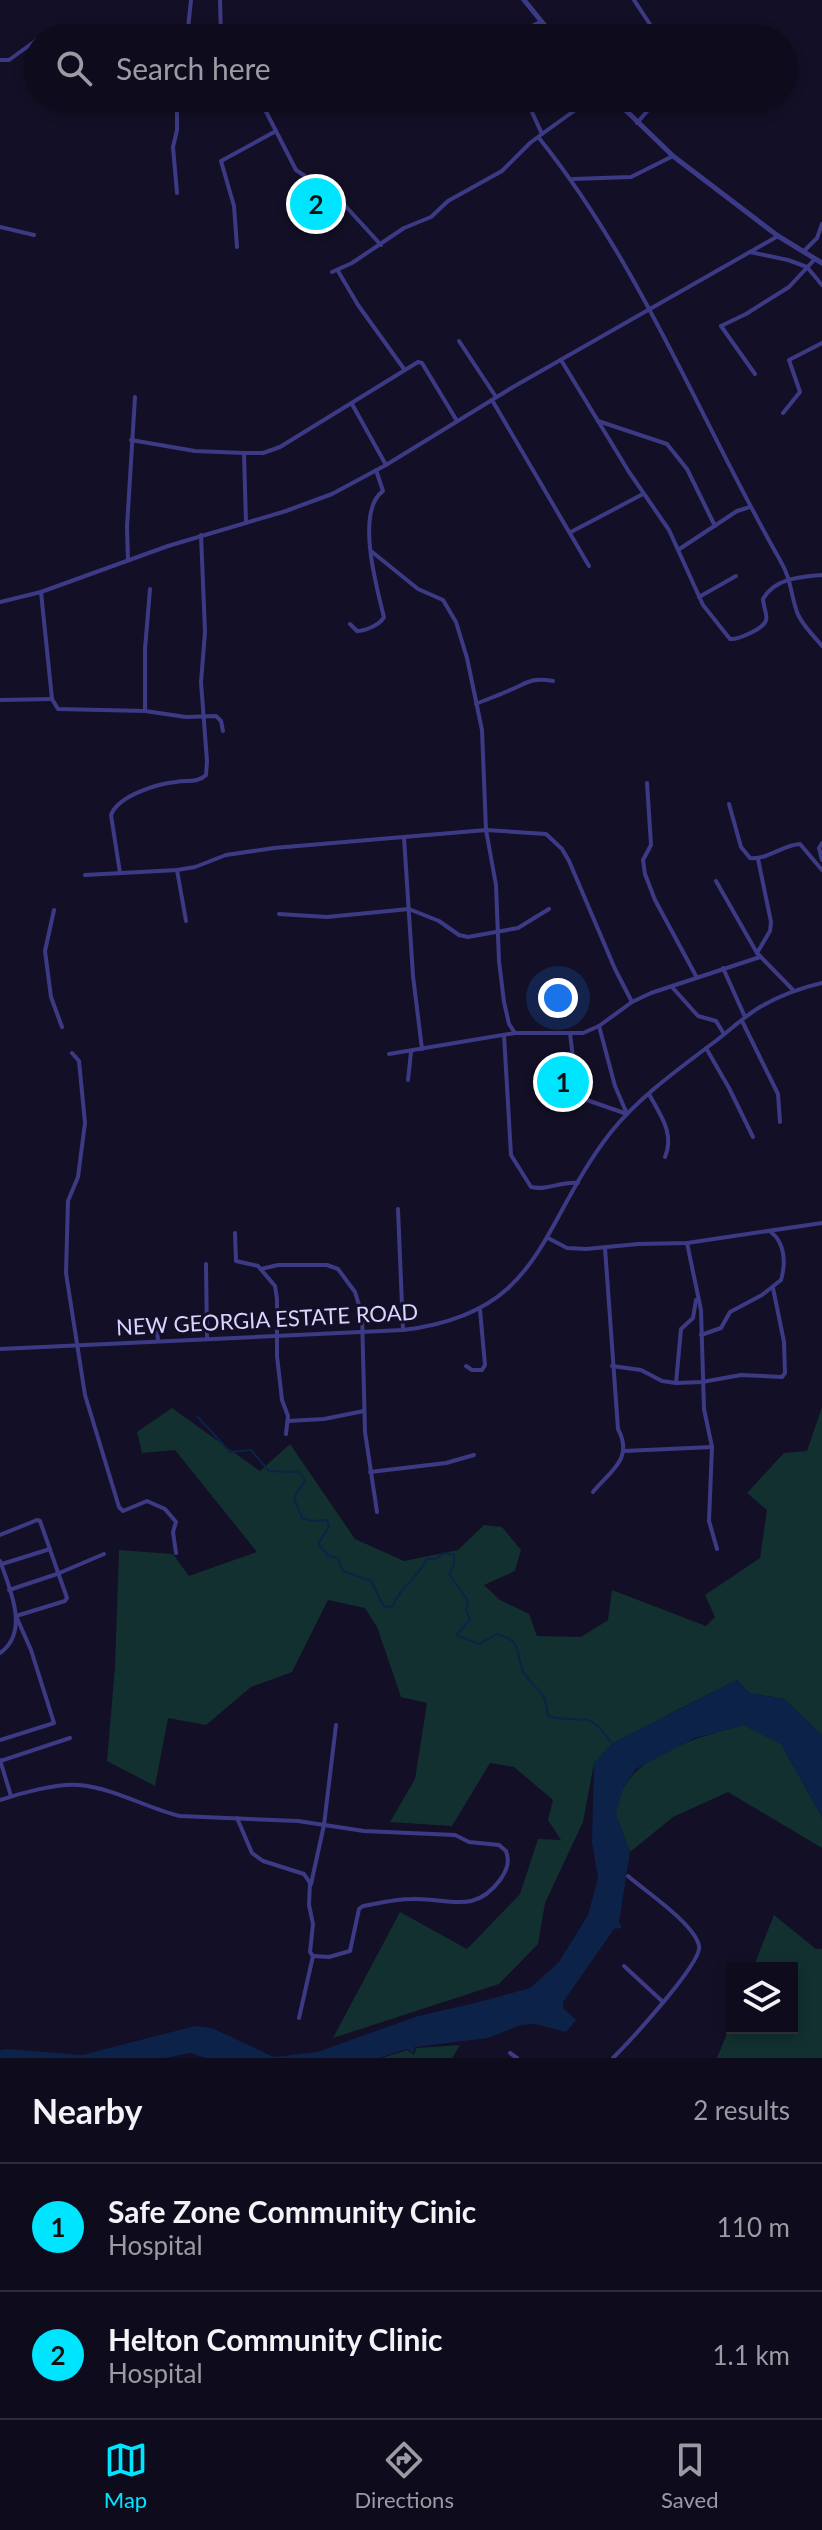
<!DOCTYPE html>
<style>
body{margin:0;font-family:Lato,sans-serif;background:#171425;color:#f1f3f6}
.controls{position:absolute;right:24px;bottom:24px;display:grid;overflow:hidden;border-radius:0px;box-shadow:0 4px 12px #0003}
.controls button{width:72px;height:72px;display:grid;place-items:center;padding:0;border:0;border-bottom:2px solid #2e2b3b;background:#0e0b1c;color:#f1f3f6;font:40px sans-serif}
.you{position:absolute;left:558px;top:998px;width:28px;height:28px;margin:-20px;border:6px solid #fff;border-radius:50%;background:#1a73e8;box-shadow:0 0 0 12px #1a73e833}
.badge{display:grid;place-items:center;width:52px;height:52px;border-radius:50%;background:#00e5ff;color:#111;font-size:26px;font-weight:700}
.pin{position:absolute;translate:-50% -50%;border:4px solid #fff;box-shadow:0 2px 8px #0006}
.list{margin:0;padding:0;list-style:none}
h2{display:flex;justify-content:space-between;align-items:center;height:104px;margin:0;padding:0 32px;font-size:34px}
h2 small{font-size:26px;font-weight:400;color:#9b9ba3}
.list li{display:grid;grid-template-columns:52px 1fr auto;gap:24px;align-items:center;box-sizing:border-box;height:128px;padding:0 32px;border-top:2px solid #2e2b3b}
.list b{display:block;font-size:30px;white-space:nowrap}
.list p{margin:0;font-size:26px;white-space:nowrap;color:#9b9ba3}
.list em{font-size:26px;font-style:normal;color:#9b9ba3}
.icon{flex:none;width:44px;height:44px;fill:none;stroke:currentColor;stroke-width:2;stroke-linecap:round;stroke-linejoin:round}
.map{position:relative;flex:none;width:822px;height:2058px;overflow:hidden}
.search{position:absolute;background:#0e0b1c;box-shadow:0 4px 12px #0003;left:24px;right:24px;top:24px;height:88px;display:flex;align-items:center;gap:20px;box-sizing:border-box;padding:0 28px;border-radius:44px;color:#9b9ba3;font-size:30px}
.sheet{height:360px;background:#0e0b1c}
nav{display:flex;justify-content:space-around;align-items:center;box-sizing:border-box;height:112px;border-top:2px solid #2e2b3b;background:#0e0b1c;font-size:22px;color:#9b9ba3}
nav a{display:grid;justify-items:center;gap:4px}
nav .on{color:#00e5ff}
.map>svg:first-child{display:block}
</style>
<div class="map">
<svg width="822" height="2058" viewBox="0 0 822 2058">
<rect width="100%" height="100%" fill="#130f26"/>
<g fill="#12302f">
<path d="M822,1407V1735L784,1699L749,1693L737,1680L667,1715L594,1763L583,1822L545,1903L538,1944L499,1984L333,2038L400,1912L467,1949L520,1894L538,1839L561,1840L548,1820L553,1800L514,1767L490,1763L452,1826L390,1822L415,1779L427,1703L401,1697L377,1627L365,1608L328,1600L292,1672L251,1687L206,1725L168,1718L155,1786L107,1761L115,1667L119,1550L173,1554L189,1576L257,1552L175,1450L142,1453L137,1432L172,1408L260,1471L290,1444L355,1539L404,1561L458,1550L484,1525L502,1527L521,1550L515,1571L484,1585L500,1600L529,1614L537,1636L581,1637L608,1620L612,1590L706,1626L715,1617L705,1595L760,1558L767,1510L747,1493L784,1453L807,1451Z"/>
<path d="M744,1725L781,1744L822,1817V1848L728,1792L673,1817L630,1852C626,1840 615,1822 616,1810C623,1755 699,1737 744,1725Z"/>
<path d="M774,1915L816,1949H822V2058H717L732,2021V2028H792V1968H753Z"/>
<path d="M460,2045L452,2058H382L407,2050L414,2055L416,2048Z"/>
</g>
<path fill="#0c2248" d="M737,1680L749,1693L784,1699L822,1735V1817L781,1744L744,1725L695,1738L636,1769L624,1786L616,1813L630,1852L619,1922L622,1928L614,1929L563,2002L564,2009L576,2020L566,2032L535,2024L521,2025L488,2038L415,2047L413,2054L407,2049L379,2058H206L190,2053L165,2058H0V2050L8,2049L82,2055L195,2026L212,2028L274,2057L317,2052L418,2016L475,2003L530,1988L559,1962L588,1915L598,1878L592,1843L594,1763L612,1743Z"/>
<g fill="none" stroke-linecap="round" stroke-linejoin="round">
<path stroke="#0c2248" stroke-width="2" d="M197,1416L230,1452L251,1450L269,1471L299,1472L305,1480L294,1498L302,1518L312,1521L327,1520L329,1527L318,1544L329,1556L338,1558L343,1571L371,1581L384,1607L393,1606C400,1587 416,1580 427,1559H435L444,1553L454,1555V1565L449,1574L468,1601L466,1610L470,1620L456,1635L479,1644L497,1634C525,1641 514,1655 524,1673C537,1695 544,1683 548,1716C584,1726 585,1706 611,1742"/>
<g stroke="#3d3a85" stroke-width="4">
<path d="M220,0L221,38"/>
<path d="M634,0L659,38"/>
<path d="M187,38L191,0"/>
<path d="M522,38L526,29L540,22"/>
<path d="M0,60H9L38,39"/>
<path d="M177,98V130L173,147L177,193"/>
<path d="M259,98L296,170L339,199L381,245"/>
<path d="M637,123L649,109L665,98"/>
<path d="M542,134L592,98"/>
<path d="M539,138C641,265 700,420 780,560C792,581 790,592 797,612C801,624 814,636 822,646"/>
<path d="M573,179L631,177L673,156"/>
<path d="M0,227L34,235"/>
<path d="M237,247L234,206L221,161L276,131"/>
<path d="M804,251L817,238L822,224"/>
<path d="M750,252L788,260L807,267L822,285"/>
<path d="M338,271L358,305L404,369"/>
<path d="M332,272L352,263L404,228L431,217L448,201L502,171L530,143L542,134L532,112L530,98"/>
<path d="M459,341L496,397"/>
<path d="M561,360L629,472L669,530L703,605L730,639C737,640 764,629 766,620C768,616 763,605 763,599C775,578 800,577 822,575"/>
<path d="M755,374L721,326L746,314L789,287L815,259"/>
<path d="M492,400L589,566"/>
<path d="M352,404L386,465"/>
<path d="M783,413L800,392L789,360L822,343"/>
<path d="M598,421L667,444L687,469L715,526"/>
<path d="M131,440L195,451L244,453L246,523"/>
<path d="M244,453H263L280,447L418,362L422,363L457,421"/>
<path d="M571,532L643,494"/>
<path d="M678,550L737,511L750,507"/>
<path d="M371,551L418,589L443,600L456,622L467,658L482,730L486,830L496,885L499,961L504,1002L509,1024L515,1033"/>
<path d="M128,560L127,527L135,397"/>
<path d="M41,592L52,699L58,709L145,711L186,717L216,716L221,721L223,731"/>
<path d="M699,597L736,576"/>
<path d="M0,602L41,592L168,546L286,511L332,494L386,465L513,387L778,236"/>
<path d="M350,624L357,631C365,631 380,625 384,617C377,589 355,511 383,491L376,470"/>
<path d="M0,700L52,699"/>
<path d="M476,704C487,699 497,696 508,691C528,683 530,677 553,681"/>
<path d="M145,711V649L150,589"/>
<path d="M647,783L651,845L643,860L645,874L655,900L696,976"/>
<path d="M729,804L741,847L750,858C768,860 782,845 800,844L822,870"/>
<path d="M404,837L413,976L422,1049"/>
<path d="M822,843L819,848L822,860"/>
<path d="M177,870L186,921"/>
<path d="M120,873L111,815C118,796 156,784 176,782C187,780 198,783 206,775L207,761L201,682L205,632L201,535"/>
<path d="M85,875L177,870L195,867L226,855L274,848L486,830L546,834L562,849L569,861L615,969L632,1002"/>
<path d="M716,881L757,953L794,991"/>
<path d="M54,910L45,951L51,997L62,1027"/>
<path d="M279,914L327,917L409,909L439,921L459,935L468,937L518,928L549,909"/>
<path d="M757,953L770,931L771,922L758,859"/>
<path d="M723,968L745,1017"/>
<path d="M672,987L698,1016L716,1021L724,1034"/>
<path d="M742,1021L778,1094L780,1122"/>
<path d="M599,1026L615,1086L627,1114"/>
<path d="M570,1033L577,1092L581,1098L627,1114"/>
<path d="M504,1035L511,1155L531,1187C547,1191 561,1181 578,1183"/>
<path d="M706,1048L729,1088L753,1137"/>
<path d="M72,1053L79,1061L85,1123L78,1177L68,1201L66,1273L85,1395L119,1507L123,1511L147,1501L165,1509L176,1522L173,1532L176,1553"/>
<path d="M389,1054L515,1033H583L599,1026L632,1002L651,993L760,957"/>
<path d="M408,1080L411,1052"/>
<path d="M649,1094C660,1115 675,1133 665,1157"/>
<path d="M398,1209L403,1330"/>
<path d="M235,1233L236,1261L258,1266L275,1286L277,1299V1356L282,1400L288,1416L286,1434"/>
<path d="M548,1238L567,1248L586,1249L638,1244L687,1243L822,1223"/>
<path d="M687,1243L701,1310L704,1409L712,1447L709,1521L717,1549"/>
<path d="M206,1264L207,1339"/>
<path d="M261,1269L278,1265H327L338,1269L355,1292L362,1315L365,1432L377,1512"/>
<path d="M157,1330L158,1341"/>
<path d="M701,1335L721,1328L730,1312L762,1295L781,1280C786,1263 785,1243 771,1232"/>
<path d="M0,1349L403,1330C545,1313 538,1225 611,1132C640,1096 680,1068 717,1040C731,1029 745,1016 760,1007C779,996 800,988 822,983"/>
<path d="M466,1366L472,1370H482L485,1365L480,1310"/>
<path d="M612,1366L641,1370L662,1381L676,1383L702,1382L741,1375L782,1377L785,1373L784,1342L773,1288"/>
<path d="M676,1383L681,1329L693,1318L696,1300"/>
<path d="M288,1421L324,1419L364,1411"/>
<path d="M624,1451L712,1447"/>
<path d="M370,1472L446,1463L474,1455"/>
<path d="M593,1492C610,1471 634,1459 618,1429L605,1248"/>
<path d="M0,1535L37,1520L40,1521L67,1598L65,1601L16,1616L31,1650L54,1723L0,1740"/>
<path d="M0,1561C10,1589 30,1632 0,1653"/>
<path d="M2,1564L50,1549"/>
<path d="M9,1590L57,1574L104,1554"/>
<path d="M0,1760L11,1796"/>
<path d="M0,1761L70,1738"/>
<path d="M0,1800C21,1793 58,1783 79,1785C114,1788 146,1808 180,1816L298,1821L364,1831L455,1835L469,1842L499,1845L506,1851C510,1862 507,1870 500,1880C474,1915 449,1898 413,1899C396,1899 379,1903 363,1906L359,1909L350,1951L329,1957L313,1956"/>
<path d="M237,1818L252,1853L263,1861L304,1874L310,1883L309,1905L313,1924L310,1952L313,1956L299,2018"/>
<path d="M311,1884L324,1825L336,1725"/>
<path d="M624,1966L663,2002"/>
<path d="M510,2053L517,2058"/>
<path d="M613,2058C628,2043 703,1962 699,1946C695,1924 645,1891 628,1876"/>
</g>
<g stroke="#3d3a85" stroke-width="5">
<path d="M524,0L555,38"/>
<path d="M613,98L673,156L778,236L822,263"/>
</g>
</g>
<g text-anchor="middle" dominant-baseline="central" stroke-width="6" stroke-linejoin="round" paint-order="stroke">
<g font-size="22" fill="#d9d4ff" stroke="#130f26">
<text transform="translate(267 1319) rotate(-3)">NEW GEORGIA ESTATE ROAD</text>
</g>
</g>
</svg>
<div class="controls">
<button><svg class="icon" aria-label="layers" viewBox="0 0 24 24"><path d="M12 4l9 5-9 5-9-5zM3 14l9 5 9-5"/></svg></button>
</div>
<div class="you"></div>
<div class="pin badge" style="left:563px;top:1082px">1</div>
<div class="pin badge" style="left:316px;top:204px">2</div>
<div class="search"><svg class="icon" aria-label="search" viewBox="0 0 24 24"><circle cx="10" cy="10" r="6"/><path d="M15 15l6 6"/></svg>Search here</div>
</div>
<section class="sheet">
<h2>Nearby<small>2 results</small></h2>
<ul class="list">
<li><span class="badge">1</span><div><b>Safe Zone Community Cinic</b><p>Hospital</p></div><em>110 m</em></li>
<li><span class="badge">2</span><div><b>Helton Community Clinic</b><p>Hospital</p></div><em>1.1 km</em></li>
</ul>
</section>
<nav>
<a class="on"><svg class="icon" aria-label="map" viewBox="0 0 24 24"><path d="M3 6l6-2 6 2 6-2v14l-6 2-6-2-6 2zM9 4v14M15 6v14"/></svg>Map</a>
<a><svg class="icon" aria-label="directions" viewBox="0 0 24 24"><path d="M12 3l9 9-9 9-9-9zM9 14v-3h6M13 9l2 2-2 2"/></svg>Directions</a>
<a><svg class="icon" aria-label="saved" viewBox="0 0 24 24"><path d="M7 4h10v16l-5-4-5 4z"/></svg>Saved</a>
</nav>
